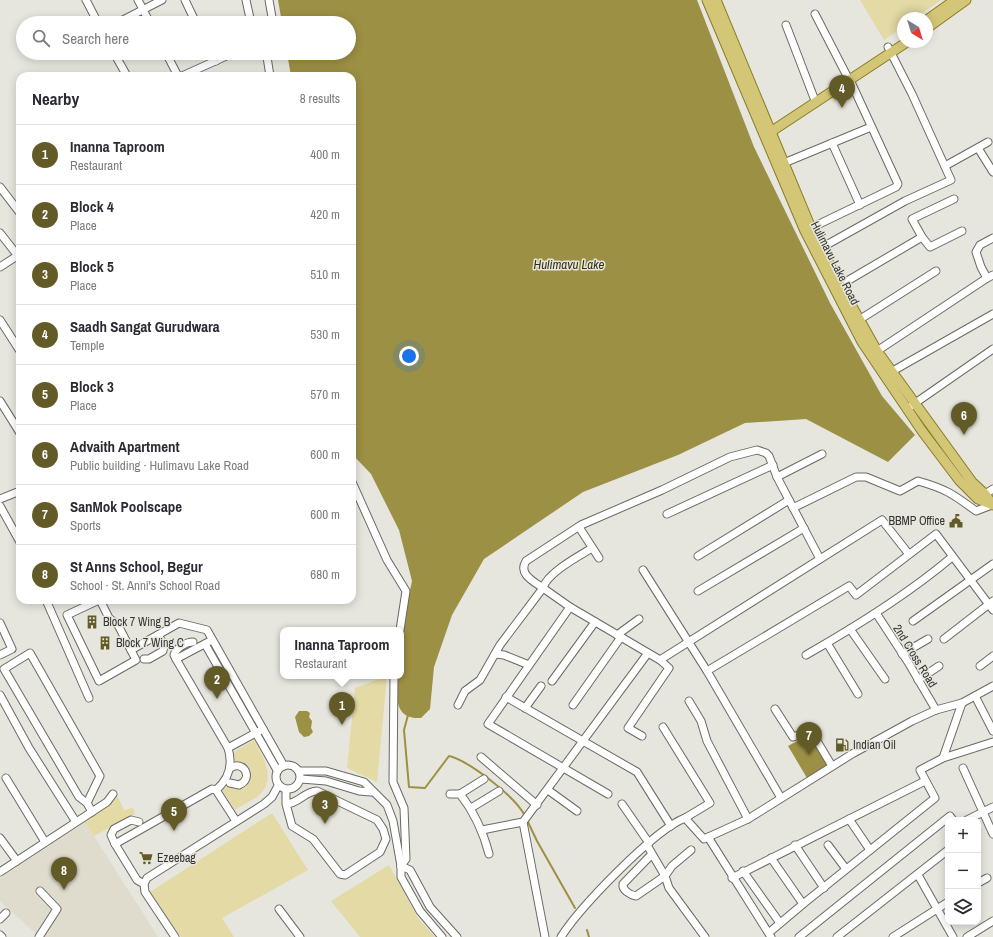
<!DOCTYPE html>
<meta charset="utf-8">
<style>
body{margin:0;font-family:"Archivo Narrow",sans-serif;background:#f7f7f7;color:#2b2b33}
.controls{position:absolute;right:12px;bottom:12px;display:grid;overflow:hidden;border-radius:8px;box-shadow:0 2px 10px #0003}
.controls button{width:36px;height:36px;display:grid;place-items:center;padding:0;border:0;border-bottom:1px solid #e1e1e2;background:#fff;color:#2b2b33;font:20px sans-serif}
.compass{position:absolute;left:897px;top:12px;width:36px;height:36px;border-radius:50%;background:#fff;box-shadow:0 2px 10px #0003;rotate:142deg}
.you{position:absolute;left:409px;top:356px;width:14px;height:14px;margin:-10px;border:3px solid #fff;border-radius:50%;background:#1a73e8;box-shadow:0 0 0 6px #1a73e833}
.badge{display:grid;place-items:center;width:26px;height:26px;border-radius:50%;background:#635b27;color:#fff;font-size:13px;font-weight:700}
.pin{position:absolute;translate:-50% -33px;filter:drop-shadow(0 1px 2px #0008)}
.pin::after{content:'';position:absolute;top:21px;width:14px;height:12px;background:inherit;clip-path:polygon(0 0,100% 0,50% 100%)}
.popup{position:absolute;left:280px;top:627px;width:124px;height:52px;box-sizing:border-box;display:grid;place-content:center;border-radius:8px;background:#fff;filter:drop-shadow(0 1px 3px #0005);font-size:13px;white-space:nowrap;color:#7c7c81}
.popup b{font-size:15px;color:#2b2b33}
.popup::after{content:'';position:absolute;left:50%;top:100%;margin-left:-8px;border:8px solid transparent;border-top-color:#fff}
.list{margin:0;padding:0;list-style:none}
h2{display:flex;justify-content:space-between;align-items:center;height:52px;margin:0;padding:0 16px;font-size:17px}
h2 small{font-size:13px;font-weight:400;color:#7c7c81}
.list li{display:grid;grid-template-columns:26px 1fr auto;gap:12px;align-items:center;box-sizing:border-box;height:60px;padding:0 16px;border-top:1px solid #e1e1e2}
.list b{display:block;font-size:15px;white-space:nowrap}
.list p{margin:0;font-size:13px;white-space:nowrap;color:#7c7c81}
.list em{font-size:13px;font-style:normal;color:#7c7c81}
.icon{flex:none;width:22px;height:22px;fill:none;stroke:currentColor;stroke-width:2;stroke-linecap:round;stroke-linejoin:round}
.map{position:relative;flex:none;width:993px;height:937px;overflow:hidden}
.search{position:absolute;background:#fff;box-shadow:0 2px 10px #0003;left:16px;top:16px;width:340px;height:44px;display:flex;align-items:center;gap:10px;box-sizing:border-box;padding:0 14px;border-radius:22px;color:#7c7c81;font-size:15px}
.panel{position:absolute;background:#fff;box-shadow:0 2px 10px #0003;left:16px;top:72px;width:340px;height:532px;border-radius:12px}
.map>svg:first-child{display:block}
</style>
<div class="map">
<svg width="993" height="937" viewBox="0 0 993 937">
<rect width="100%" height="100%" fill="#e7e6de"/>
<path fill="#dfdccd" d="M85,822L158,937H40L0,901V878Z"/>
<g fill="#e3daa5">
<path d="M860,0H941L915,18H903V27L884,40Z"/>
<path d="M387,676L377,782L347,768L355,688Z"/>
<path d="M254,740C263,756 277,780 259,795C253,801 242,805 235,810L222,790L227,785C249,803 264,761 235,761L234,752Z"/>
<path d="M118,797L124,810L133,808L135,814L94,836L85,822Z"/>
<path d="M272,813L308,870L222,918L234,937H181L150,892Z"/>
<path d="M389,865L418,918L435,937H360L331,901Z"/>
</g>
<g fill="#9c9044">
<path d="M278,0H697L754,147L830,303L882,396L915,435L888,462L806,419L745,423L678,455L583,492L484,559L452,615L434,667L430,709L421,718C394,720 396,696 398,676H401V632L412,581L399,530L371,474L352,454V76H291L287,53H349V23H282Z"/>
<path d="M299,711H307L310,713L309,717L312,721L311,728L313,732L309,736L304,737L299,732L295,717Z"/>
<path d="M810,734L829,765L807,778L788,746Z"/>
</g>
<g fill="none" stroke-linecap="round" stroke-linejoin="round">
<g stroke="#9c9044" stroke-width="2">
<path d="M408,715L404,730L409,787L425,788L449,756C469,761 516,797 525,816"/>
<path d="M527,820L537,841L575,908"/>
<path d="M587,930L589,937"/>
</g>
<g stroke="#6a6963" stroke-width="9">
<g id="minor">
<path d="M86,0L98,23"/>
<path d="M138,0L150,23"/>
<path d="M185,0L196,23"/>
<path d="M246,0L251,23"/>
<path d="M269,0L273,23"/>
<path d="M815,14L847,76"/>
<path d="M117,23L162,0"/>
<path d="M786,25L814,98"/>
<path d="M114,53L127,76"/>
<path d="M166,53L178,76"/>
<path d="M212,53L216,61"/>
<path d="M264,53L267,57L270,76"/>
<path d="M182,76L233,53"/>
<path d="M832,143L860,205"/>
<path d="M978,148L993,172"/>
<path d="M784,163L871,127"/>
<path d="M945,166L988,142"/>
<path d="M0,187L20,213"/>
<path d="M811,228L896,187L898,184L850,80"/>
<path d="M0,233L18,256"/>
<path d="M922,237L930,247L962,231"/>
<path d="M821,248L905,201L951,180L912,94L888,47"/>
<path d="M0,267L20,254"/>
<path d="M987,278L981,267L976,252L980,245L993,238"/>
<path d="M837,287L922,237L912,219L954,199"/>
<path d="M0,320L20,351"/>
<path d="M859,320L936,271"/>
<path d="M877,351L987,278L993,275"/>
<path d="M891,372L993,314"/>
<path d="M0,401L20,433"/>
<path d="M911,406L993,349"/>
<path d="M777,477L822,454"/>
<path d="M352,482L387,560L406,591L400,630"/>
<path d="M985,494L993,489"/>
<path d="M0,499L20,491"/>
<path d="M0,506L20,542"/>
<path d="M793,508L856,477H866L900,491L918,481C946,489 953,494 976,511L992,505"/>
<path d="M667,514L773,465"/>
<path d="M579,527L599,558"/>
<path d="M592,548C579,556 547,573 543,588C533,581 518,574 526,561L581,525L662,490L730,457L757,450L766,453L769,456L777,477L820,559"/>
<path d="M698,556L789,500"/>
<path d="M643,570L707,671L781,798"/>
<path d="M698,591L804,528"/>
<path d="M46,600L89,698"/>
<path d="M99,600L67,615L99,681L136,660L118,625L109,618L100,600"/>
<path d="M876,613L908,662L936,710"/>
<path d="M913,621L993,564"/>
<path d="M0,623L12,649L0,655"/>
<path d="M850,629L885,679"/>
<path d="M617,635L639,619"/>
<path d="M944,639L993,601"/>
<path d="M212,640L176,659L228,748L263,729"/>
<path d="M827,643L858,694"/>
<path d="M205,644L277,770"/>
<path d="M131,650L179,623L207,630L284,766"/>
<path d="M495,654L504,655L529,665"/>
<path d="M902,654L928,639"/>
<path d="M806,655C857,626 907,595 952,557"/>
<path d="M144,659H149L163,651L164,645L158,635"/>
<path d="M176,659L174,655C176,648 186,642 193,642"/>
<path d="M980,666L993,656"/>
<path d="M707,671L849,586L856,595L936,534L993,610"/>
<path d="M394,676L393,782L404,808L406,859L401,866"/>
<path d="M918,680L939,666"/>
<path d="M552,681L595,622"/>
<path d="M0,695L29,748L76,822"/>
<path d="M975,696L993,731"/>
<path d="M506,697L637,772L671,826"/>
<path d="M689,701L701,721L707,741L748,819"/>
<path d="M458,705L465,691L480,680L500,645L543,588L570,607"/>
<path d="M573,705L621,637"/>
<path d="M525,708L541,686"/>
<path d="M775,709L793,737L811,731L832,766"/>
<path d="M663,727L710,803L685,818"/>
<path d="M642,736L628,728L669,668L660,660"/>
<path d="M481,757L537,805"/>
<path d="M943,758L962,703"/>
<circle cx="288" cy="777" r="12"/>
<path d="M963,768L993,834"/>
<path d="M299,771H326L364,782L387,805L393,821L401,866V877L420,911L442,937"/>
<path d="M6,778L45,842"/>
<path d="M301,779L326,781L359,791L371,792"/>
<path d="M230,783L239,785C254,779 244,759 230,768"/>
<path d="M216,790C229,779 233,764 228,748"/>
<path d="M548,790L577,811"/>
<path d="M450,794H460C475,813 483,831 489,854"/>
<path d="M460,794L484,779"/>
<path d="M608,794L488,724L570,607L660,660L882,520L908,553"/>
<path d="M87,803L100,776L30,653L4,669L79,797L87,803L92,812"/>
<path d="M286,804L292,826L313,839L340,874L345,875L380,852L386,839L383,829L377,820L317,791C305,791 298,804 286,804V790"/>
<path d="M622,804L649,843"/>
<path d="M471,808L499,791"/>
<path d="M849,819L870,850"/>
<path d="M967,820L993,807"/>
<path d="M523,822L545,937"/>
<path d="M482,830L523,822L648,653"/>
<path d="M708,837L771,937"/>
<path d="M0,838L17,861"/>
<path d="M115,844L111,835L114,829L131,820L139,822"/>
<path d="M647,845L665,876L636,896C630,895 622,890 623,884L652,854"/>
<path d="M795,845L824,888"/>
<path d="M828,845L846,869"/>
<path d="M691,850L672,866L665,876L669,888L705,937"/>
<path d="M771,858L803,904"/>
<path d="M401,866L410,870L430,907L457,937"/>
<path d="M743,871L780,923"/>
<path d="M0,872L107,802L113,794"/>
<path d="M918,875L953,937"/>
<path d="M732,878L925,781"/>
<path d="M978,883L987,878"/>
<path d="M144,884L137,880L115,844L212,789L216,790L236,821"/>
<path d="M279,909L300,937"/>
<path d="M0,919L6,913"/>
<path d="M771,931L803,904L935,798L920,770L943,758L993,742"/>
<path d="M0,935L2,937"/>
<path d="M39,937L57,909L40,891"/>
<path d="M175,937L145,892L144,884L147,878L264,804L272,797L278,786"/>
<path d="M561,937C580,907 654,830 685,818L704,839L748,819L852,754L912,721L936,710L962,703L993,686"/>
<path d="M799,937L950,816L953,820"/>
<path d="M837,937L948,850"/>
<path d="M893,937L948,902"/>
<path d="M967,937L993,921"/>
</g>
</g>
<g stroke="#887b24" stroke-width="11">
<g id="major">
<path d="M707,0L805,231L862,342L922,431L959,480L978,499L993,505"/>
<path d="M716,0L811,228L840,285L877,351L972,482L985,494L992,504"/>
<path d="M927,20L955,0"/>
<path d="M927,28L966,0"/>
<path d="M766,135L907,42"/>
</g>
</g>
<use href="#minor" stroke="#fff" stroke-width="7"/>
<use href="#major" stroke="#d3c777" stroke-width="9"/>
</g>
<defs>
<g id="civic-bare" transform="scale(1.08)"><path d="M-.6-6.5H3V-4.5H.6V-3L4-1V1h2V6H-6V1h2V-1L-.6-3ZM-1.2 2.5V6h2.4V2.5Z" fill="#635b27" stroke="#e7e6de" stroke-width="2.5" paint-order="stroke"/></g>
<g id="building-bare" transform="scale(1.08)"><path d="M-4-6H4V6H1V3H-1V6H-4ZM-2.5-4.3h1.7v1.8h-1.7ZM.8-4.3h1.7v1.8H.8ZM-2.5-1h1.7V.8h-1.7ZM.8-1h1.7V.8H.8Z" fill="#635b27" stroke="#e7e6de" stroke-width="2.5" paint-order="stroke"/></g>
<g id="fuel-bare" transform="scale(1.08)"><path d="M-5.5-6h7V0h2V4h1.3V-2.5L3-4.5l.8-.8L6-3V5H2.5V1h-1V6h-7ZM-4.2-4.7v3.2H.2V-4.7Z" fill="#635b27" stroke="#e7e6de" stroke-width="2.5" paint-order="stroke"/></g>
<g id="supermarket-bare" transform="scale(1.08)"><path d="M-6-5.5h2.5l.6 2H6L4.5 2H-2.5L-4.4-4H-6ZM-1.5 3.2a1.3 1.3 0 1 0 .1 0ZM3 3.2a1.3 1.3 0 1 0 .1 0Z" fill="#635b27" stroke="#e7e6de" stroke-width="2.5" paint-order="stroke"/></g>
</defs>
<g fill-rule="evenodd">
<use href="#civic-bare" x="956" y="521"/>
<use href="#building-bare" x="92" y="622"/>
<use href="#building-bare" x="105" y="643"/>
<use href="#fuel-bare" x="842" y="745"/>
<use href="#supermarket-bare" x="146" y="858"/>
</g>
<g text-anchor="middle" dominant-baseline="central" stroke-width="3" stroke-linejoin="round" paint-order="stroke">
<g font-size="12" fill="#353532" stroke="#e7e6de">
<text transform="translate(835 263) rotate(63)">Hulimavu Lake Road</text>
<text transform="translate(915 656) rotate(58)">2nd Cross Road</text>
</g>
<g font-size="12" fill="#353532" stroke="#e7e6de" text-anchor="start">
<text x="945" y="521" text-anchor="end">BBMP Office</text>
<text x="103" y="622">Block 7 Wing B</text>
<text x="116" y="643">Block 7 Wing C</text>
<text x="853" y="745">Indian Oil</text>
<text x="157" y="858">Ezeebag</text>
</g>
<g font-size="13" font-style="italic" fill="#352f0d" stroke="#e7e6de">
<text x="569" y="264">Hulimavu Lake</text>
</g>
</g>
</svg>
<div class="controls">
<button>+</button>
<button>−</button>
<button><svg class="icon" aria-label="layers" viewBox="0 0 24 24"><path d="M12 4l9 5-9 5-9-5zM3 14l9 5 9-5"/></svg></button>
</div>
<svg class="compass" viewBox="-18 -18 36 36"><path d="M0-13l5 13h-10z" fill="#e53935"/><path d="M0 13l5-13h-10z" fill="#7c7c81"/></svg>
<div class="you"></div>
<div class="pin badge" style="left:342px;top:725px">1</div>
<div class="popup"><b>Inanna Taproom</b>Restaurant</div>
<div class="pin badge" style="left:217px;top:699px">2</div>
<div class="pin badge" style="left:325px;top:824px">3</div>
<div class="pin badge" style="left:842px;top:108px">4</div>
<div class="pin badge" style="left:174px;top:831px">5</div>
<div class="pin badge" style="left:964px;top:435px">6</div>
<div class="pin badge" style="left:809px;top:755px">7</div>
<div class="pin badge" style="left:64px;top:890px">8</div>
<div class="search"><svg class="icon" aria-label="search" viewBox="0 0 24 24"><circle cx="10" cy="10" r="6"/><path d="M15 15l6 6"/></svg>Search here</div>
<section class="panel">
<h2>Nearby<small>8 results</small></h2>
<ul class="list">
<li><span class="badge">1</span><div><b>Inanna Taproom</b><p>Restaurant</p></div><em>400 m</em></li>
<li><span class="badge">2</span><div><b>Block 4</b><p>Place</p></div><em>420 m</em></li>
<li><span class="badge">3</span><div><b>Block 5</b><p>Place</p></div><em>510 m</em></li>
<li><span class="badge">4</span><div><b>Saadh Sangat Gurudwara</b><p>Temple</p></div><em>530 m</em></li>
<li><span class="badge">5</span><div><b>Block 3</b><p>Place</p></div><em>570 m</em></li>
<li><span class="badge">6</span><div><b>Advaith Apartment</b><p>Public building · Hulimavu Lake Road</p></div><em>600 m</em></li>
<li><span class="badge">7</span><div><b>SanMok Poolscape</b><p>Sports</p></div><em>600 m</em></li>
<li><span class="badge">8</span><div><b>St Anns School, Begur</b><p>School · St. Anni's School Road</p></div><em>680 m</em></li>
</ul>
</section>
</div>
